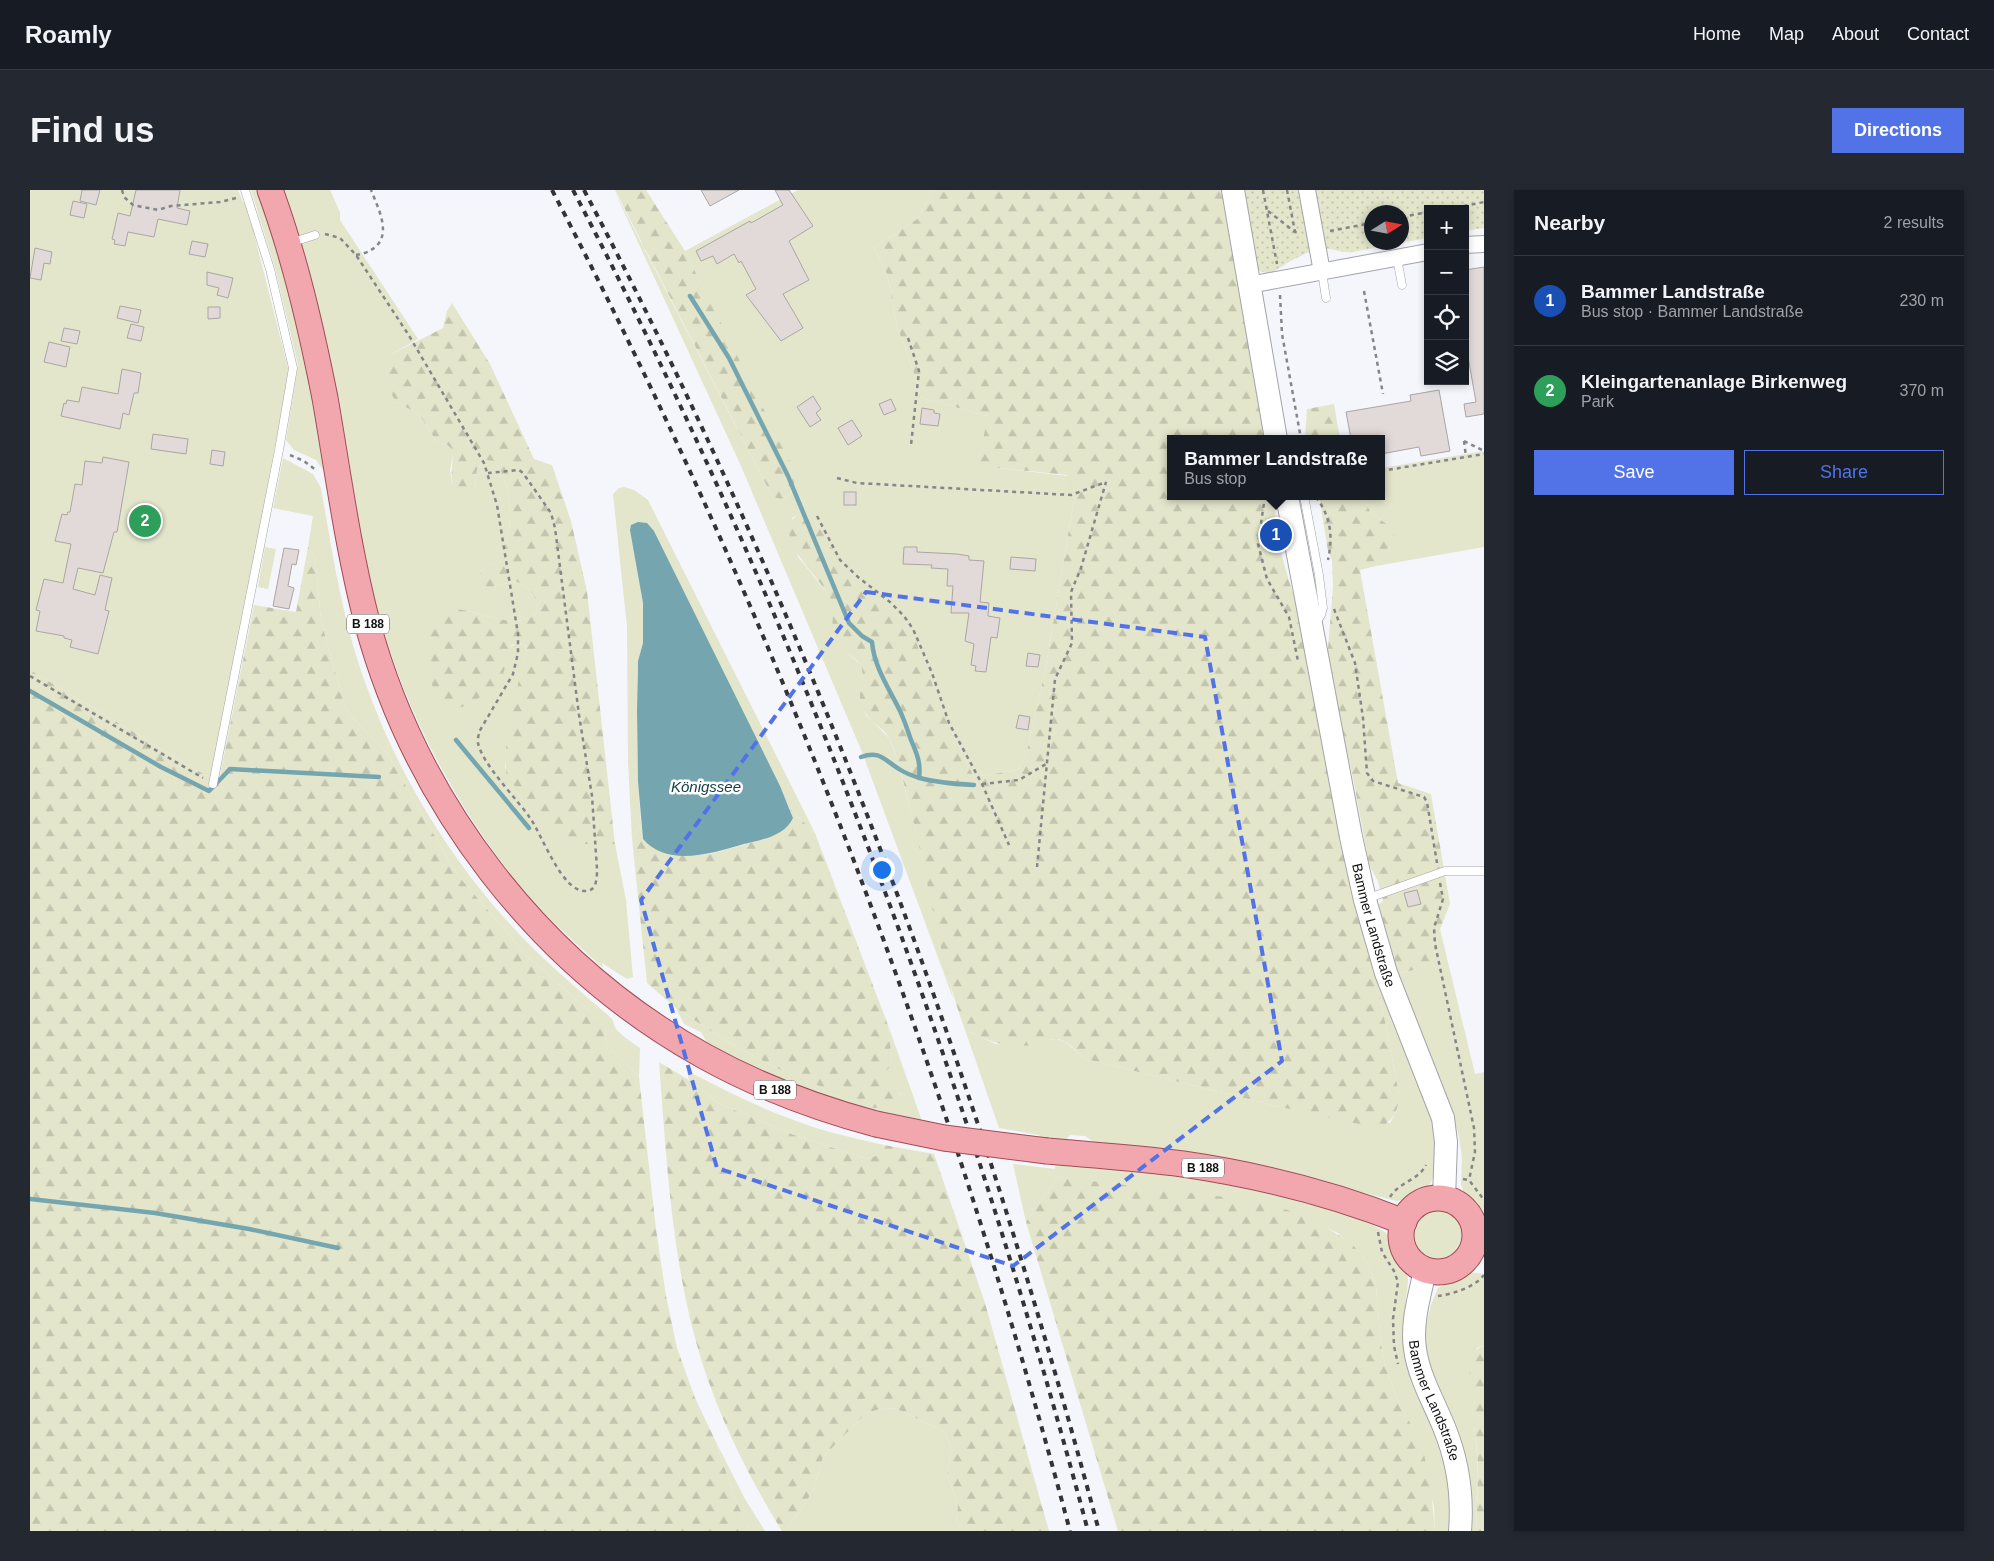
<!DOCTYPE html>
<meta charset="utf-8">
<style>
body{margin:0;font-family:Arial,sans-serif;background:#242831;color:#f1f3f6}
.controls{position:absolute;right:15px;top:15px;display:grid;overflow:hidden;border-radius:0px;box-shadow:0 2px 8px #0003}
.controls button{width:45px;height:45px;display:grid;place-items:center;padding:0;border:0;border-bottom:1px solid #363941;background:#171b24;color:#f1f3f6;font:25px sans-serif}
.compass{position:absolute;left:1334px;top:15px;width:45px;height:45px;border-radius:50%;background:#171b24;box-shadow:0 2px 8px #0003;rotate:79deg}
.you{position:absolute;left:851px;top:679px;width:18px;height:18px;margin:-12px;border:4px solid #fff;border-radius:50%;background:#1a73e8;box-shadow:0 0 0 8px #1a73e833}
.badge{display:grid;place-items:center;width:32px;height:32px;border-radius:50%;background:#5273e7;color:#fff;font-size:16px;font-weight:700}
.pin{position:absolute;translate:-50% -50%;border:2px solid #fff;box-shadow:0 1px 5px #0006}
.popup{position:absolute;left:1137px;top:245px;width:218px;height:65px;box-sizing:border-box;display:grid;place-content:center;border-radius:0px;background:#171b24;filter:drop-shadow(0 1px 4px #0005);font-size:16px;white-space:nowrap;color:#9ea1a6}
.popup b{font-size:19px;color:#f1f3f6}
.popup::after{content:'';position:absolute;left:50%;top:100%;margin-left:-10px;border:10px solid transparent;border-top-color:#171b24}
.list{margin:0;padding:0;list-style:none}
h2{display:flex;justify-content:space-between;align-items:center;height:65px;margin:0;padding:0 20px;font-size:21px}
h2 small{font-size:16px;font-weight:400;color:#9ea1a6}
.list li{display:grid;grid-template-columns:32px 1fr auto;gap:15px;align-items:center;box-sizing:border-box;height:90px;padding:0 20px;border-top:1px solid #363941}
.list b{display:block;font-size:19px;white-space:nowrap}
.list p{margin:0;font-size:16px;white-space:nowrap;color:#9ea1a6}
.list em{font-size:16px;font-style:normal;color:#9ea1a6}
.actions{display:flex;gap:10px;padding:15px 20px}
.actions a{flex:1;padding:11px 0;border:1px solid #5273e7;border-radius:0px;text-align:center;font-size:18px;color:#5273e7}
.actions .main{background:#5273e7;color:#fff}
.icon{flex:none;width:28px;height:28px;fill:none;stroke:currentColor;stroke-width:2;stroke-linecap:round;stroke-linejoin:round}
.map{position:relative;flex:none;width:1454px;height:1341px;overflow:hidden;border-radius:0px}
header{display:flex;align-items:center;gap:30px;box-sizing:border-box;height:70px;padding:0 25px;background:#171b24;border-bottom:1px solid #363941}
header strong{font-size:24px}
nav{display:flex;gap:28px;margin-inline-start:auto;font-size:18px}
.intro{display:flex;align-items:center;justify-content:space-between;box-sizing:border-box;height:120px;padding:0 30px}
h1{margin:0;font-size:35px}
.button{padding:12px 22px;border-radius:0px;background:#5273e7;color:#fff;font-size:18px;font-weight:700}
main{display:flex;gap:30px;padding:0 30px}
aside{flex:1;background:#171b24;border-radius:0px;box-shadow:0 2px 8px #0003}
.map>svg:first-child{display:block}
</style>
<header>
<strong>Roamly</strong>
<nav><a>Home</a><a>Map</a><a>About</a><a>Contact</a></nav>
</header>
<div class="intro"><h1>Find us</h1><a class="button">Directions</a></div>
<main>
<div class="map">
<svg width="1454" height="1341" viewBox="0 0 1454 1341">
<defs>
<pattern id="forest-firs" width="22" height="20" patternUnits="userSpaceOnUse" patternTransform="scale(1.25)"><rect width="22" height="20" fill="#e3e6cb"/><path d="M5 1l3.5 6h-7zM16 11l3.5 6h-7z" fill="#c2c4ad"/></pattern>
<pattern id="park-dots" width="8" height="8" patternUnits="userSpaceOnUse" patternTransform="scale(1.25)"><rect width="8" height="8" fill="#e3e6cb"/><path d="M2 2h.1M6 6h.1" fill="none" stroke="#c2c4ad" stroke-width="1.8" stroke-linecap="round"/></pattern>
</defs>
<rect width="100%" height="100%" fill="#f4f6fb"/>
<g fill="#e3e6cb">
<path d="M0,0H208L213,12L217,16L259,182L182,589L0,480Z"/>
<path d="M221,0H231L257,84L299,288L286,270L264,260L256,250L268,175L245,78Z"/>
<path d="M252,0H300L310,22V30L388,149L362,164L366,212L389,224L407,252L417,255L422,259L423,265L420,280L422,293L445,297L447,279L455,270L464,271C482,291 487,345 468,367C463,373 456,377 450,382L459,398L485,391C500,397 507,405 507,422C490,440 460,426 439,421L480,458L486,453L494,455L497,457L479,540L475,578L536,654H585L596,710L603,787L597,789L572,773L573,778C541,749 508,720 482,686C422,609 375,519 349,425C327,342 319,255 300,170C288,112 272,56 252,0Z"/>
<path d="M584,0L742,306L756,308L762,302L765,284L655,61L768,0H902L889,28L844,57L857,84L867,136L888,195L889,207L957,226L969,278L1038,286L1045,304L1015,481L997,561L988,580L944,587L917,532L825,387L808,369L782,325L768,324L762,328L768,367L799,405L803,415V446L808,455L830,474L833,481L830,509L836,525L859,548L867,568L892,666L923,808L832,562L711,276Z"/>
<path d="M1454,261V357L1346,376L1360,357V336L1341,323L1332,306H1351V278Z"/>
<path d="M253,268L283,284L291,298C303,366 313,435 338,500C371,592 430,685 499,754C524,780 553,803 580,827C585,831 583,836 587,840C593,847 603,853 610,858L609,887L575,854L576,839L573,833L498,767L426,683L357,563L321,526L314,513L291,431L285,366L278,357L283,326L243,318Z"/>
<path d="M594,297L604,300L618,310L785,643L760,619L624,341L607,373L613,413V453L608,471L607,487L608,592L611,633L602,649L598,572L597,437L583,304L589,298Z"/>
<path d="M235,357L246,359L238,399L228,397Z"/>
<path d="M1410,739L1445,884L1454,882V1042L1451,1031L1444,1019L1437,1010L1431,995L1432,967L1429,947L1420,914L1381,822L1367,784L1385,780L1404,769Z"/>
<path d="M1345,780C1355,805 1365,830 1375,855C1390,892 1417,947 1403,987C1398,1003 1381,1009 1367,1011L1292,993L1068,955L1055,946L1040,945L1035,951L1012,949L1009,945L969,938L935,840L966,854L1027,849L1035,852L1056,869L1246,916L1360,933L1367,920L1369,904Z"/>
<path d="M646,818L699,853L751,880L873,905L852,892L850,886L859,878L862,870L858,835L892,931L824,917L774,900L727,880L677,853L671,842L654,834Z"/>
<path d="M657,881C691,898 725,916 761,929C791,941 823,948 854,955L850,965L837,969L764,945L690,914L659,890Z"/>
<path d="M1025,972L1166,986L1263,1006L1320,1024L1339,1033L1355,1042L1363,1052L1370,1071L1377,1081L1378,1092L1373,1134L1374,1154L1417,1273L1422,1341H1405L1404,1317L1384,1240L1368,1211L1356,1178L1351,1154L1346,1096L1341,1081L1332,1065L1308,1043L1258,1020L1028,987L996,1032L983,974L1025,979Z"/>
<circle cx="1408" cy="1045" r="25"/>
<path d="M1440,1082L1454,1084V1155L1447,1158L1440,1197L1447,1263L1448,1291L1446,1341H1439L1395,1171V1138L1401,1115L1408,1098Z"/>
<path d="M854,1218L867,1219L915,1242L921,1258L917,1283L928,1316L926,1332L932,1341H756L783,1301L793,1267L836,1223Z"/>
<path d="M685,1250L715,1309L735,1341H720L706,1311Z"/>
</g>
<g fill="url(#forest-firs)">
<path d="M585,0H616L655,61L766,284C763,299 761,315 742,306Z"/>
<path d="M902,0H1194L1237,249H1141V306H1245C1244,343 1254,377 1266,412L1345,780L1369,904C1369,920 1363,933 1347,938L1246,916L1056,869C1048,863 1038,851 1028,849C1019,848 1010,854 1002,855C975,859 958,850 935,840C909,770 899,691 880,619C874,596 870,571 860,550C855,538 840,533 835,522C833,518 830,512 830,508C829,497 836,484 830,474C824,466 813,462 807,454C798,441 806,424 801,410C793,388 738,348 768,324L782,325C795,346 806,368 824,386C843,405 866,417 881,439L917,532L944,587L988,580L997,561L1015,481L1045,304L1037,285L969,278L950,271L957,226L889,207L888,195L867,136L857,84L844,57L889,28Z"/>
<path d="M422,113L460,174L504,269L522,275L541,331L557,401L585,654H535L527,650L477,586C470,555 490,490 497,457C493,453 487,452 482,455C475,466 477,481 469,492C466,497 459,500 454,504C438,517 419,527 404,507L395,446L399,429C404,426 411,420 416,419C443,415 486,445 507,422C507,405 500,397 485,391L459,398L451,393L450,382C456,377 463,373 468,367C487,345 482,291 464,271L455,270L447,279L445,297L436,303L426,302C417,282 425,276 422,259L417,255L407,252L389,224L366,212L358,198L355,182L362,164L413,138L417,121Z"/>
<path d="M1304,214L1310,249H1275L1277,219Z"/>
<path d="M1289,306H1332L1341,323L1364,339C1366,353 1354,365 1346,376L1330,380L1368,593L1401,604L1420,714L1410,739L1404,769L1400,774L1392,778L1367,784L1347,716L1353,711L1348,691L1339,675L1324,593L1297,470L1303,397L1302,370L1298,361Z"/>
<path d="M278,357L285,366L291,431L314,513L321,526L357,563L426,683L498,767L573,833L576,838L575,854L609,887L626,1039L636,1106L647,1158L665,1208L685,1250L706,1311L720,1341H0V480L182,589L189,590L224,415L266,422Z"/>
<path d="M760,619L785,643L858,835L862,870L859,878L851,886C854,898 870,898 874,909L866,916L843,918L751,880L699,853L646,818L617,793L602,649L611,633L613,649L633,662L660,666L680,664L735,649L763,628Z"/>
<path d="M629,872L659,890L690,914L764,945L837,969L849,965L854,955L904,964L955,1113L1019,1341H932L926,1332L928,1316L917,1283L921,1258L915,1242L867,1219L854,1218L836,1223L793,1267L783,1301L756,1341H752C715,1281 683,1216 665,1148C641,1059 636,964 629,872Z"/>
<path d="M1028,987L1211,1009L1258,1020L1291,1034L1320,1052L1332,1065L1341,1081L1346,1096L1351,1154L1356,1178L1368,1211L1384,1240L1393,1261L1400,1289L1405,1341H1088L996,1032Z"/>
<path d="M1454,1155V1341H1446C1447,1314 1449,1287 1447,1260C1445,1235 1436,1196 1441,1172C1442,1163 1446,1159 1454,1155Z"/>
</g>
<path fill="url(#park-dots)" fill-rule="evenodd" d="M1214,0H1454V38L1435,41V19H1398V48L1323,62C1312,63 1308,60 1299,59C1280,57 1256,74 1240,84L1229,81L1228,78ZM1342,22H1372V52H1342Z"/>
<path fill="#75a6af" d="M608,332L617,333L624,341L750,596L763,628C755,646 731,650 714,654C683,663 638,678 613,649L608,592L607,520L608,471L613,453V413L600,340L601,335Z"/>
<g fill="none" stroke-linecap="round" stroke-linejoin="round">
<g stroke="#75a6af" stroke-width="4.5">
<path d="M660,106L699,168L758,286L819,433L832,446L842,452C844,476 858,497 868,517C874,528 877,539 881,550C887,564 891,573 889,588"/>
<path d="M0,501L131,577L179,601L200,579L349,587"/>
<path d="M426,550L499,638"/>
<path d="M831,567C850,560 854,570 869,579C875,583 883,586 890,588C908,593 926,594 944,595"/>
<path d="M0,1009L125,1023L219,1039L308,1058"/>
</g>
</g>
<g fill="#e1dad9" stroke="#aba5a4">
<path d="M52,0H70L66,15L50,11Z"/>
<path d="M106,0H150L147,18L160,21L157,35L128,29L124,47L98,42L95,56L84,54L85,50L82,49L88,23L100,26Z"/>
<path d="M671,0H709L680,16Z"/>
<path d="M745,0H759L783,36L759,51L779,90L753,104L773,138L751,151L716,105L726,99L711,71L709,73L704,64L687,74L683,66L671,71L666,61L720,31L721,33L753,15Z"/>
<path d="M43,11L57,14L54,28L40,25Z"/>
<path d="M162,51L178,54L175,67L159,64Z"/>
<path d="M5,58L22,62L20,74L14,73L11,90L0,88Z"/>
<path d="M1454,77V224L1436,227L1434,214L1446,212L1435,150V80Z"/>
<path d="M177,82L203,88L198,108L187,105L189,98L177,95Z"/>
<path d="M90,116L111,120L108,133L87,128Z"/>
<path d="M178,117H190V128L178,129Z"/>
<path d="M101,134L114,137L111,151L97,148Z"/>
<path d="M34,138L50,141L47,154L31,151Z"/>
<path d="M19,152L40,157L36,177L14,172Z"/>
<path d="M92,179L111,183L108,203H104L99,225L93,223L90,239L31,226L34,213L36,214L37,210L49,212L52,197L88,204Z"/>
<path d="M1409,200L1420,261L1391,266L1389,257L1351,264V249H1321L1316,222L1381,211L1380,205Z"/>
<path d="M783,206L791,219L786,223L791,230L780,237L767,217Z"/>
<path d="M861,209L866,220L854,225L849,214Z"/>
<path d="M892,218L904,220V223L910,224L908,236L890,234Z"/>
<path d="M822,230L832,246L818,255L808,238Z"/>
<path d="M123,244L158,249L156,264L121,259Z"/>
<path d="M182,260L195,262L193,276L180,274Z"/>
<path d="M73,267L99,272L87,342H84L73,383L48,378L43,399L65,405L70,385L82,388L75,420L79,421L68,464L40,457L42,450L34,448V446L6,441L10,421L6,420L14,389L33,393L41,354L25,351L32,324L37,325L38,322H40L45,294L52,295L55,271L72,273Z"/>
<rect x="814" y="302" width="12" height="13"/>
<path d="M874,357H887V362L927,364L939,366V370L954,371L950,412L959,413L958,426L970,428L967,448L961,447L956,482L945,481L946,476L941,475L944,454L935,451L939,423H921L923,396H917L918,379L901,378L902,375L873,374Z"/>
<path d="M254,358L269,360L266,375L262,374L258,396L264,398L259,419L243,416Z"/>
<path d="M981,367L1006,369L1005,381L980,379Z"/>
<path d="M998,463L1010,465L1008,477L996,476Z"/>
<path d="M989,525L1000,527L998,540L986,538Z"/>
<path d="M1387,700L1391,714L1378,717L1374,703Z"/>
</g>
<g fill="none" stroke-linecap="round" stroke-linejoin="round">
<g stroke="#a2a4a9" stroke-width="9">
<g id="lane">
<path d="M260,53L285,45"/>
<path d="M1367,68L1372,95"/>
<path d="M1292,82L1296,108"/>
<path d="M1274,306L1289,385L1293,418L1291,425L1286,433"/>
<path d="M183,594L249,260L263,178L240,79L215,0"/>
<path d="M1336,709L1415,681H1454"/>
</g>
</g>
<g stroke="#a2a4a9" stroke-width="18">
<g id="street">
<path d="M1277,0L1292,82"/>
<path d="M1435,55L1454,54"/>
<path d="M1219,95L1398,62"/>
</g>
</g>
<g stroke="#a2a4a9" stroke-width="24">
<g id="secondary">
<path d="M1203,0L1246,249"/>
<path id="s1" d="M1257,306L1321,647L1335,710L1356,783L1413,928L1416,952L1414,1009"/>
<path id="s2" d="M1395,1080C1390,1105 1381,1132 1385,1159C1389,1187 1403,1210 1414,1237C1428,1271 1433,1305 1430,1341"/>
</g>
</g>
<g stroke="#9f4c55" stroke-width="27">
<g id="primary">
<path d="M240,0C265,68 281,138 295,208C308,283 318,359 337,432C386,614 509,774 674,866C728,896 786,918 846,934"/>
<path d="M1017,961C1062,965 1108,968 1153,974C1228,985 1304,1004 1374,1032"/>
<circle cx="1408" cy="1045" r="37"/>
</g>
</g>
<g stroke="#858689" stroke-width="2.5" stroke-dasharray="4 4" stroke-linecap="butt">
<path d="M92,0L94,7L103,15L128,20L141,16L190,12L206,8"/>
<path d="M1233,0L1247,74"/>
<path d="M1257,0L1265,42"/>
<path d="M1418,19L1454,12"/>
<path d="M1238,21L1265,42L1270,43"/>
<path d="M1372,27L1398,22"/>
<path d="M1300,41L1342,33"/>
<path d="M295,44L310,48L326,65L378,144L454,273L467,315L488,444V463L483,484L449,542C449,545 447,550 448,553C452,574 488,610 500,628C512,644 532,704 557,701C567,700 567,687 567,679L562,606L549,525L525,338L521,323L493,283L489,280L458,283"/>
<path d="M326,65C331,64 337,63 341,60C364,47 348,18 341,0"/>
<path d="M1334,101L1353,204"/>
<path d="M1250,105L1252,144L1271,249"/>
<path d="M878,148L889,181L881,255"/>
<path d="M1434,251L1454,261"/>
<path d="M1434,251L1436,267"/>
<path d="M260,265L274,271L287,281"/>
<path d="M1351,281L1454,264"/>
<path d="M807,288L827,293L1041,305L1076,292"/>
<path d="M1235,306L1228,354L1237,389L1259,427L1268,471"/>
<path d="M1286,307C1301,327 1303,346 1298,370"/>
<path d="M787,326L810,370L828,387L860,412L874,426L883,439L902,483L919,533L952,594L979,655"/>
<path d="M1304,419L1325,473L1333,528L1337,583L1343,591L1394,607L1397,612L1407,673"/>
<path d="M0,486L173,588"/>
<path d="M952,594L989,590L1016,574"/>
<path d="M1007,677L1025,489L1042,453L1041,402L1051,378L1076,292"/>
<path d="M1410,693L1413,709L1404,738L1405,754L1444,938L1445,962L1439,990"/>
<path d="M1433,989L1439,990L1454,1010"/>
<path d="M1360,1007C1369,992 1389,990 1396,975"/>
<path d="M1348,1042L1352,1062L1364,1081L1368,1092L1363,1129L1364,1156L1368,1174"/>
<path d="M1408,1106C1423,1104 1445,1097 1454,1085"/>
</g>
<use href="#lane" stroke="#fff" stroke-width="8"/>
<use href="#street" stroke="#fff" stroke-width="16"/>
<use href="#secondary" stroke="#fff" stroke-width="22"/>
<use href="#primary" stroke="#f2a6ae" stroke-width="25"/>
<g stroke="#333336" stroke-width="4" stroke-dasharray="6 6" stroke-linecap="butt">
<path d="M522,0C744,425 917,877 1040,1341"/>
<path d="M543,0C765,424 935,878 1058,1341"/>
<path d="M554,0C777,424 946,878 1069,1341"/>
</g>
<g stroke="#9f4c55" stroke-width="27" stroke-linecap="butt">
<path id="primary-bridge" d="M846,934L914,948L1017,961"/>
</g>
<use href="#primary-bridge" stroke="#f2a6ae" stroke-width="25"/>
</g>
<path fill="none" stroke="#5273e7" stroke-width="4" stroke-dasharray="10 6" stroke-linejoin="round" d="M836,402L1175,447L1252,871L983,1076L687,978L611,710Z"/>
<g text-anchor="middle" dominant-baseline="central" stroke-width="5" stroke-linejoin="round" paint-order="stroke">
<g fill="#fff" stroke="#5a5a5b" stroke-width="1">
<rect x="317" y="424.5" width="42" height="19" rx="4"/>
<rect x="724" y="890.5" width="42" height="19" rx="4"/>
<rect x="1152" y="968.5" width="42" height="19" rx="4"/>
</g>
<g font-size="12" font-weight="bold" fill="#131315">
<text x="338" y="434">B 188</text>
<text x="745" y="900">B 188</text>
<text x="1173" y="978">B 188</text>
</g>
<g font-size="14" fill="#131315" stroke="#fff">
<text stroke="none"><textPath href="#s1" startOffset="438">Bammer Landstraße</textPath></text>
<text stroke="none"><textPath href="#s2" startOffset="135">Bammer Landstraße</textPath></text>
</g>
<g font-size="15" font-style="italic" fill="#134148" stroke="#fff">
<text x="676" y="596">Königssee</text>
</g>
</g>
</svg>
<div class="controls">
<button>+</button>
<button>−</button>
<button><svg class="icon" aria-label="locate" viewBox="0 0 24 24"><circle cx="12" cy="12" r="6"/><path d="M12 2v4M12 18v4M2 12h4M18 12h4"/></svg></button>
<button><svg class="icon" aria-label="layers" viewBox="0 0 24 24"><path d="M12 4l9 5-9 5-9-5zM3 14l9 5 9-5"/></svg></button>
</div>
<svg class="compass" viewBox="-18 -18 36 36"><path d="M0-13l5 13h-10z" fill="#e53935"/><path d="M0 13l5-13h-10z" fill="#9ea1a6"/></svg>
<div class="you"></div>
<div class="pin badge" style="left:1246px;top:345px;background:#1a4fb4">1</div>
<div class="popup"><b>Bammer Landstraße</b>Bus stop</div>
<div class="pin badge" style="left:115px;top:331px;background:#2e9e5b">2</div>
</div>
<aside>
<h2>Nearby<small>2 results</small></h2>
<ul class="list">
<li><span class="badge" style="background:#1a4fb4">1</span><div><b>Bammer Landstraße</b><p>Bus stop · Bammer Landstraße</p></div><em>230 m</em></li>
<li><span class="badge" style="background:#2e9e5b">2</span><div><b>Kleingartenanlage Birkenweg</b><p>Park</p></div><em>370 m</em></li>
</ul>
<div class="actions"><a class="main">Save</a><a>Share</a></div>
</aside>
</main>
